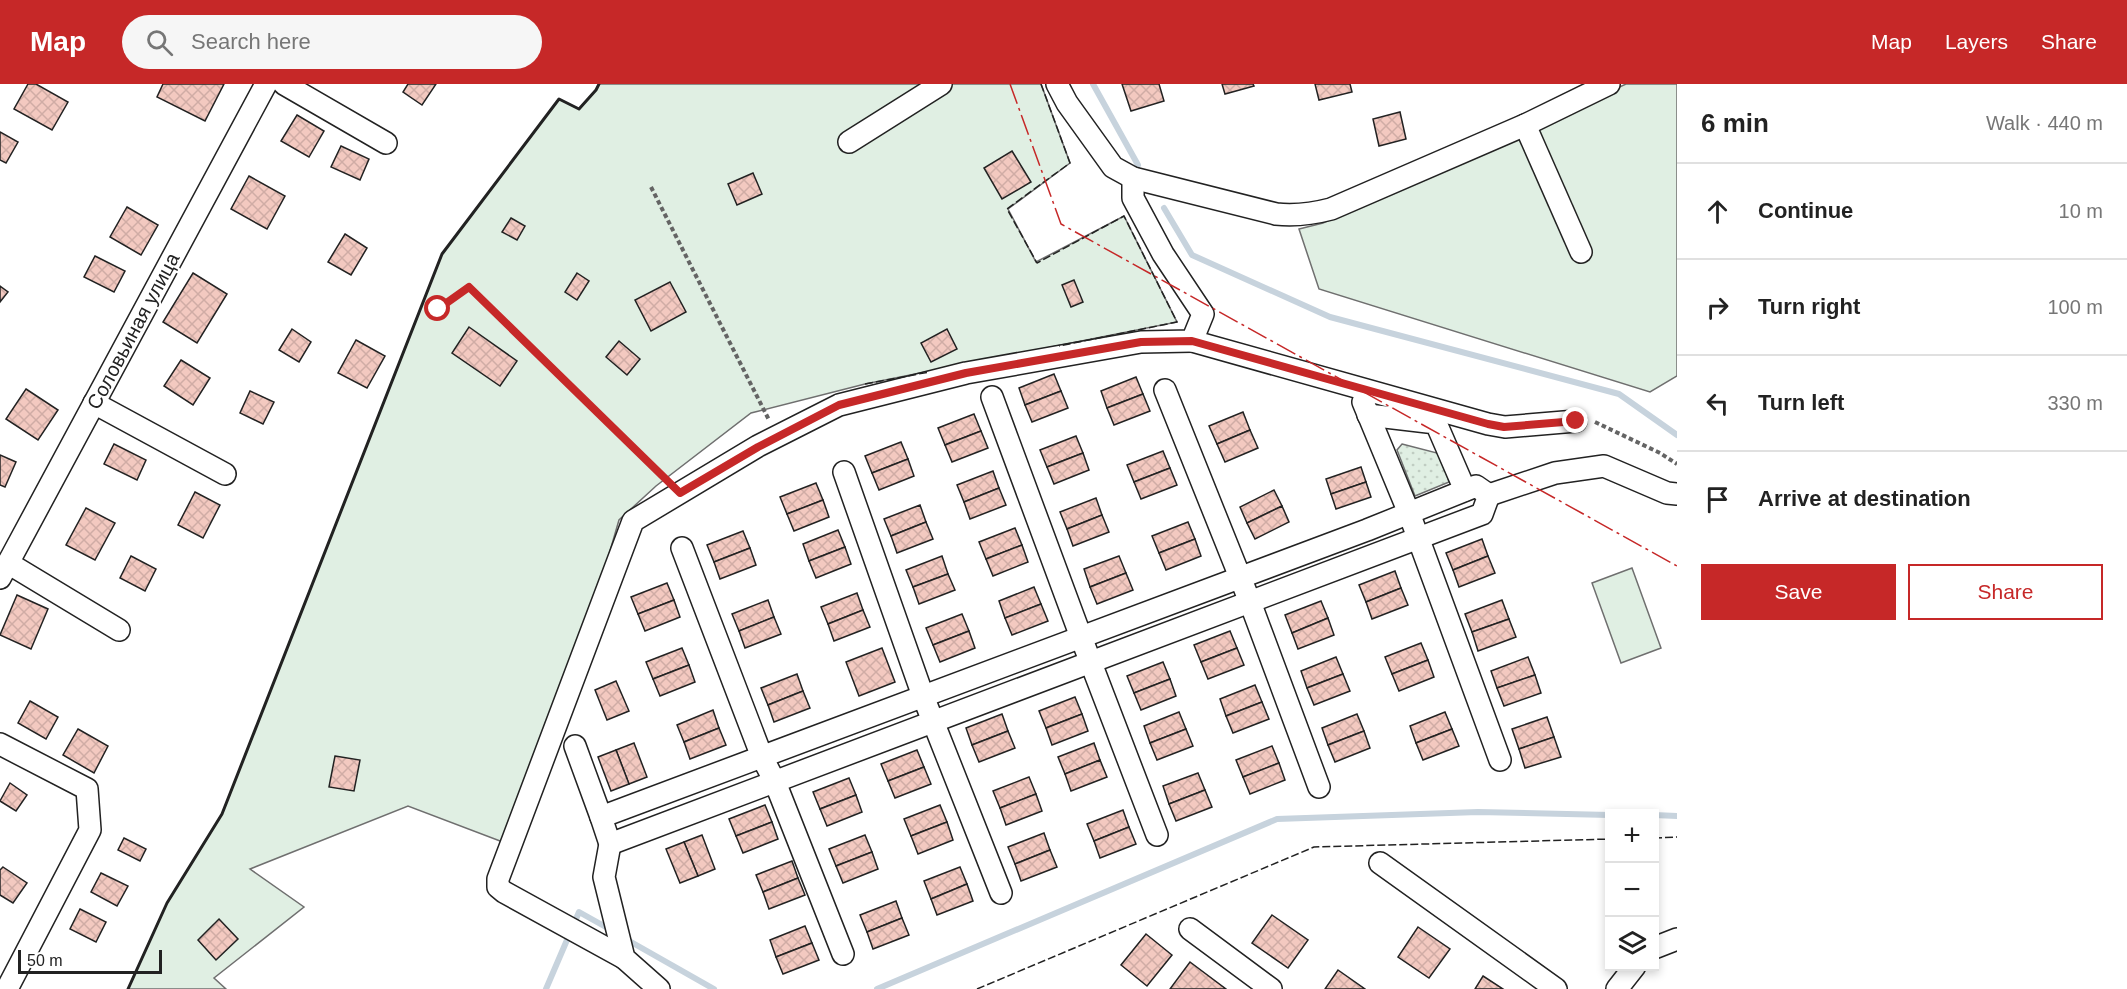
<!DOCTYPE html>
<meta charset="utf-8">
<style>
body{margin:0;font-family:Arial,sans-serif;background:#f6f6f6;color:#222}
.controls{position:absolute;right:18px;bottom:18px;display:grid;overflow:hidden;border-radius:0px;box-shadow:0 3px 9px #0003}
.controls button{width:54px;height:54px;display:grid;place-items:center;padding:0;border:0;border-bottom:2px solid #e0e0e0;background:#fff;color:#222;font:30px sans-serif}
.scale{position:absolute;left:18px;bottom:15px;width:144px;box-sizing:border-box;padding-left:6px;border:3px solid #222;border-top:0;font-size:16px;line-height:21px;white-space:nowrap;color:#222;-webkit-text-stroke:4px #fff;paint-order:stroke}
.stop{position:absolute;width:18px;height:18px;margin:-14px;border:4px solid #c62828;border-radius:50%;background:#fff}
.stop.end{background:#c62828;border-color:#fff;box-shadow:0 2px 6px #0008}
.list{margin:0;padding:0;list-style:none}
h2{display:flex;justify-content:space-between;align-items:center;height:78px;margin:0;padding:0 24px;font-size:26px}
h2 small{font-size:20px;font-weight:400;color:#767676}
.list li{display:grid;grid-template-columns:39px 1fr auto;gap:18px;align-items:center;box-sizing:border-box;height:96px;padding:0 24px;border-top:2px solid #e0e0e0}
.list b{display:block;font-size:22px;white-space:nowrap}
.list em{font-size:20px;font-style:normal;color:#767676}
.actions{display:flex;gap:12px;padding:18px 24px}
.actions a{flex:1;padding:14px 0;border:2px solid #c62828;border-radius:0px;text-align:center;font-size:21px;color:#c62828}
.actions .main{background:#c62828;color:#fff}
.icon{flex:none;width:33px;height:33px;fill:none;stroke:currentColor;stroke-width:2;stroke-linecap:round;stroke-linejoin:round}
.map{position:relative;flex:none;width:1677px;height:905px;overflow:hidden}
header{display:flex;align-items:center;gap:36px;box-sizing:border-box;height:84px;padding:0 30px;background:#c62828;color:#fff}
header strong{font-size:28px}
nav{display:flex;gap:33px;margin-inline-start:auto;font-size:21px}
.search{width:420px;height:54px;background:#f6f6f6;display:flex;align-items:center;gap:15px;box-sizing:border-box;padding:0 21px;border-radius:33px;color:#767676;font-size:22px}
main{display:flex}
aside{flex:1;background:#fff}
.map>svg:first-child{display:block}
</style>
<header>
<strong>Map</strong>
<div class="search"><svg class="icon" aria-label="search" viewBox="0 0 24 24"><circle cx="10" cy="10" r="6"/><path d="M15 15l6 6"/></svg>Search here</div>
<nav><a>Map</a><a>Layers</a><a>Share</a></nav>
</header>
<main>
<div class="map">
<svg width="1677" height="905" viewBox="0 0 1677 905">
<defs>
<pattern id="park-dots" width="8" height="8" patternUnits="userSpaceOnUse" patternTransform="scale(1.5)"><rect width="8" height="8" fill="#e0efe3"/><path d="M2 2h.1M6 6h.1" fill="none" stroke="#c0cdc2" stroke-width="1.8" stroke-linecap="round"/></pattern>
<pattern id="building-cross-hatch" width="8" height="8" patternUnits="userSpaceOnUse" patternTransform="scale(1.5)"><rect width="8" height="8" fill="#f3c9c0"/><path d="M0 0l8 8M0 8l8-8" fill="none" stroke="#d0aca5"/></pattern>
</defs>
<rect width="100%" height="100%" fill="#fff"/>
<g fill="#e0efe3" stroke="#6f6f6f" stroke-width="1.5">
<path d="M599,0H1041L1070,79L1008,125L1036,178L1124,132L1177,238L865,300L751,329L656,402L619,436L570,605L508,760L408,722L250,785L304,823L214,894L226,905H128L167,819L222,730L442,170L559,15L579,25L596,6Z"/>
<path d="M1626,0H1677V292L1650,308L1319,205L1299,145L1323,139Z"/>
<path d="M1632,484L1661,564L1621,579L1592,499Z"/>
</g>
<path fill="url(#park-dots)" stroke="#6f6f6f" stroke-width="1.5" d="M1402,360L1441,370L1449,398L1415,412L1397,366Z"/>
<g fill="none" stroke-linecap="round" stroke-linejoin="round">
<g stroke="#c7d3dd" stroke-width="6">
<path d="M1093,0L1138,81"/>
<path d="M1164,124L1192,171L1330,233L1619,310L1677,351"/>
<path d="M1654,731L1677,732"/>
<path d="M624,854L714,905"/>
<path d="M546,905L579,828L613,847"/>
<path d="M877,905L1277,735L1478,728L1610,731"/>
</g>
</g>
<g fill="url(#building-cross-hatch)" stroke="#222" stroke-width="1.5">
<path d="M28,0H36L68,18L52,46L14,25Z"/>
<path d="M163,0H224L205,37L157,13Z"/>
<path d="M408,0H436L422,21L403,8Z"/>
<path d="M1122,0H1159L1164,17L1131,27Z"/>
<path d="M1222,0H1253L1254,2L1225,10Z"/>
<path d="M1315,0H1350L1352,8L1319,16Z"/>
<path d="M1400,28L1406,55L1379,62L1373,35Z"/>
<path d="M297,31L324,47L309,73L281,57Z"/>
<path d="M0,48L18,58L6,79L0,76Z"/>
<path d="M341,62L369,75L360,96L331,83Z"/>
<path d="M1012,67L1031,98L1002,115L984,84Z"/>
<path d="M753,89L762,110L737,121L728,100Z"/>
<path d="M249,92L285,112L267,145L231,125Z"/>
<path d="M127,123L158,141L141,171L110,153Z"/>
<path d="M511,134L525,142L517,156L502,148Z"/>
<path d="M345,150L367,164L351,191L328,178Z"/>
<path d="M95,172L125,187L114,208L84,193Z"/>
<path d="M193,189L227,210L197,259L163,238Z"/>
<path d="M577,189L589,197L577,216L565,208Z"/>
<path d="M1074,196L1083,218L1071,223L1062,201Z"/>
<path d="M670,198L686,228L651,247L635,216Z"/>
<path d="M0,202L8,208L0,218Z"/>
<path d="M469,243L517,277L500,302L452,269Z"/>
<path d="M292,245L311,258L299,278L279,266Z"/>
<path d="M947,245L957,265L931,278L921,259Z"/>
<path d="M356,256L385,272L367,304L338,289Z"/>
<path d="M619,257L640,275L627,291L606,273Z"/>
<path d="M181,276L210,294L193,321L164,302Z"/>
<path d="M1054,290L1061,307L1025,321L1019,304Z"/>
<path d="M1136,293L1143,310L1107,324L1101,307Z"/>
<path d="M26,305L58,326L38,356L6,335Z"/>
<path d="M250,307L274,318L263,340L240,329Z"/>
<path d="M1061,307L1068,324L1032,338L1025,321Z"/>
<path d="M1143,310L1150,327L1114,341L1107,324Z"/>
<path d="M1243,328L1250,346L1217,360L1209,342Z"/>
<path d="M974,330L981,347L945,361L938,344Z"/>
<path d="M1250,346L1258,364L1225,378L1217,360Z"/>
<path d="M981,347L988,364L952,378L945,361Z"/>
<path d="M1076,352L1083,369L1047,383L1040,366Z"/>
<path d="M901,358L908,375L872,389L865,372Z"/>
<path d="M114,360L146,376L137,396L104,380Z"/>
<path d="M1163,367L1170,384L1134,398L1127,381Z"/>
<path d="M1083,369L1089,386L1054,400L1047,383Z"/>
<path d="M0,371L16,378L5,403L0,401Z"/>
<path d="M908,375L914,392L879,406L872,389Z"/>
<path d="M1361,383L1366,398L1331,410L1326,395Z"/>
<path d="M1170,384L1177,401L1141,415L1134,398Z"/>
<path d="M993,387L999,404L964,418L957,401Z"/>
<path d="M1366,398L1371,413L1336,425L1331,410Z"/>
<path d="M816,399L823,416L787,430L780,413Z"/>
<path d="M999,404L1006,421L970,435L964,418Z"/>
<path d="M1274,406L1282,422L1247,439L1240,423Z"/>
<path d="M195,408L220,421L203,454L178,441Z"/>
<path d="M1096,414L1102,431L1067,445L1060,428Z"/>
<path d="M823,416L829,433L794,447L787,430Z"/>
<path d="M920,421L926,438L891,452L884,435Z"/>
<path d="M1282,422L1289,438L1255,455L1247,439Z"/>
<path d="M86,424L115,439L95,476L66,461Z"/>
<path d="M1102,431L1109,448L1073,462L1067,445Z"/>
<path d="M926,438L933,455L897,469L891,452Z"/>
<path d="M1188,438L1195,455L1159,469L1152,452Z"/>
<path d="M1015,444L1022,461L986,475L979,458Z"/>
<path d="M838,446L845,463L809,477L803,460Z"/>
<path d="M743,447L750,464L714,478L707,461Z"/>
<path d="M1195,455L1201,472L1166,486L1159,469Z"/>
<path d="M1482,455L1488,472L1453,486L1446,469Z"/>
<path d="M1022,461L1028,478L993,492L986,475Z"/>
<path d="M845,463L851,480L816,494L809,477Z"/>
<path d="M750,464L756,481L720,495L714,478Z"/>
<path d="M131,472L156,485L145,507L120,494Z"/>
<path d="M942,472L948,490L913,503L906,486Z"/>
<path d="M1119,472L1126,489L1090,503L1084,485Z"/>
<path d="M1488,472L1495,489L1459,503L1453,486Z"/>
<path d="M1395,487L1401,504L1366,518L1359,501Z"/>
<path d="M1126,489L1133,506L1097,520L1090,503Z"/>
<path d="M948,490L955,506L919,520L913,503Z"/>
<path d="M667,499L674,516L638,530L631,513Z"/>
<path d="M1034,503L1041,520L1005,534L999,517Z"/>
<path d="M1401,504L1408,521L1372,535L1366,518Z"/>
<path d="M857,509L863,526L828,540L821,523Z"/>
<path d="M17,511L48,525L31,565L0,551Z"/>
<path d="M674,516L680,533L645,547L638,530Z"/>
<path d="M768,516L774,533L739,547L732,530Z"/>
<path d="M1502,516L1509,535L1472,548L1465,530Z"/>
<path d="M1321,517L1328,534L1292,549L1285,531Z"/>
<path d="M1041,520L1048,537L1012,551L1005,534Z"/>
<path d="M863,526L870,543L834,557L828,540Z"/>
<path d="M962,530L969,547L933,561L926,544Z"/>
<path d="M774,533L781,550L745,564L739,547Z"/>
<path d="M1328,534L1334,551L1298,565L1292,549Z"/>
<path d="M1509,535L1516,553L1478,567L1472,548Z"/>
<path d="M969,547L975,564L940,578L933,561Z"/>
<path d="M1230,547L1237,564L1201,578L1194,561Z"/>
<path d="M1421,559L1428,576L1392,590L1385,573Z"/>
<path d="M682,564L689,581L653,595L646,578Z"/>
<path d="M882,564L895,598L859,612L846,578Z"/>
<path d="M1237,564L1244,581L1208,595L1201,578Z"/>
<path d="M1336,573L1343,590L1307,604L1301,587Z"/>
<path d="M1528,573L1535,591L1497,604L1491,587Z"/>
<path d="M1428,576L1434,593L1399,607L1392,590Z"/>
<path d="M1163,578L1170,595L1134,609L1127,592Z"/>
<path d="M689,581L695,598L660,612L653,595Z"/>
<path d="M797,590L803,607L768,621L761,604Z"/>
<path d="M1343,590L1350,607L1314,621L1307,604Z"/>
<path d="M1535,591L1541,609L1504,622L1497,604Z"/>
<path d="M1170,595L1176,612L1141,626L1134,609Z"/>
<path d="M616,597L629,627L607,636L595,606Z"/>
<path d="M1255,601L1262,618L1226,632L1220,615Z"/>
<path d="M803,607L810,624L774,638L768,621Z"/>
<path d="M1075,613L1082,630L1046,644L1039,627Z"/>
<path d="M30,617L58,633L46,655L18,639Z"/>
<path d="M1262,618L1269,635L1233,649L1226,632Z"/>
<path d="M713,626L719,644L684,658L677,641Z"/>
<path d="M1179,628L1186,645L1150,659L1144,642Z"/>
<path d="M1445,628L1452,645L1416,659L1410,642Z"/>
<path d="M1002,630L1008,647L972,661L966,644Z"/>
<path d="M1082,630L1088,647L1052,661L1046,644Z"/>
<path d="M1357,630L1364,647L1328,661L1322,644Z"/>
<path d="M1547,633L1554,653L1519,665L1512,645Z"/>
<path d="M719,644L726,661L690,675L684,658Z"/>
<path d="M78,645L108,662L94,689L63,671Z"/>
<path d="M1186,645L1193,662L1157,676L1150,659Z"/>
<path d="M1452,645L1459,662L1423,676L1416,659Z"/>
<path d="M1008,647L1015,664L979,678L972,661Z"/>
<path d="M1364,647L1370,664L1335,678L1328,661Z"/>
<path d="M1554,653L1561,673L1525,684L1519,665Z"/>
<path d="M634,659L647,693L629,700L616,666Z"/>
<path d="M1094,659L1100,676L1065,690L1058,673Z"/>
<path d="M1272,662L1279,679L1243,693L1236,676Z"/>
<path d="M616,666L629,700L611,707L598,673Z"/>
<path d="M917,666L924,683L888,697L881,680Z"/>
<path d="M335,672L360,676L354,707L329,703Z"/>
<path d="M1100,676L1107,693L1071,707L1065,690Z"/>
<path d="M1279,679L1285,696L1250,710L1243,693Z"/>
<path d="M924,683L931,700L895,714L888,697Z"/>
<path d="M1198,689L1205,706L1169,720L1163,702Z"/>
<path d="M1029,693L1036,710L1000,724L993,707Z"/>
<path d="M849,694L856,711L820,725L813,708Z"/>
<path d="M10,699L27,711L16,727L0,717Z"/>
<path d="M1205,706L1212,723L1176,737L1169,720Z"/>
<path d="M1036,710L1042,727L1006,741L1000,724Z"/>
<path d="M856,711L862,728L827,742L820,725Z"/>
<path d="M765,721L772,738L736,752L729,735Z"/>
<path d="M940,721L947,738L911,752L904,735Z"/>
<path d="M1123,726L1129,743L1094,757L1087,740Z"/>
<path d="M772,738L778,755L743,769L736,752Z"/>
<path d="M947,738L953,756L918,770L911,752Z"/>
<path d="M1129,743L1136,760L1100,774L1094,757Z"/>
<path d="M1044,749L1050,766L1015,780L1008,763Z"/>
<path d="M702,751L715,785L698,792L684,758Z"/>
<path d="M865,751L872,768L836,782L829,765Z"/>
<path d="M124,754L146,765L140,777L118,766Z"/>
<path d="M684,758L698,792L680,799L666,765Z"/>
<path d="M1050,766L1057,783L1021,797L1015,780Z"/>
<path d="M872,768L878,785L843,799L836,782Z"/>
<path d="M792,777L798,794L763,808L756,791Z"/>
<path d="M3,783L27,799L13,819L0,811V786Z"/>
<path d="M960,783L967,800L931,815L924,797Z"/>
<path d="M101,789L128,802L117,822L91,808Z"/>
<path d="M798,794L805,811L769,825L763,808Z"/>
<path d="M967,800L973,817L937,831L931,815Z"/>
<path d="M896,817L902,834L867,848L860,831Z"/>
<path d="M80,825L106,838L96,858L70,845Z"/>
<path d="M1272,831L1308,856L1288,884L1252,859Z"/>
<path d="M902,834L909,851L873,865L867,848Z"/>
<path d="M219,835L238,855L216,876L198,856Z"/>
<path d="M805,842L812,859L776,873L770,856Z"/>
<path d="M1418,843L1450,865L1429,894L1398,873Z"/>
<path d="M1146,850L1172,871L1147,902L1121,881Z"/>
<path d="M812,859L819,876L783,890L776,873Z"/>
<path d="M1190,878L1226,905H1170Z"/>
<path d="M1338,886L1365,905H1325Z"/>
<path d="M1483,892L1503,905H1475Z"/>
</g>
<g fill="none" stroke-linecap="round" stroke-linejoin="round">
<g stroke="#222" stroke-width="24">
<g id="minor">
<path d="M284,0L386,59"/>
<path d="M1057,0L1067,19L1113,83L1133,94L1276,130C1296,132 1312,130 1331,125L1525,41L1609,0"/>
<path d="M1525,41L1581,168"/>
<path d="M849,58L941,0"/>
<path d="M1192,257L1488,340L1505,343L1576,337"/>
<path d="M1165,306L1250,518L1319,703"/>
<path d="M992,313L1081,553L1157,751"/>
<path d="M1363,318L1409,429L1500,676"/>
<path d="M94,319L225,390"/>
<path d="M1368,331L1436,339L1465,406"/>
<path d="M844,388L923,612L1001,809"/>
<path d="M1476,402L1489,411L1482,430L610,760L601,733L1367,446Z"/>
<path d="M1489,411L1555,389L1604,382L1667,409L1677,410"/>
<path d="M682,464L762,673L775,698L843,870"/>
<path d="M8,479L119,546"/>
<path d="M0,494L266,0"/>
<path d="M0,660L87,705L90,746L7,905"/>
<path d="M575,662L601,733"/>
<path d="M610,760L604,793L624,874L659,905"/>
<path d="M1380,779L1556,905"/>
<path d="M1190,845L1271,905"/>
<path d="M1654,864L1677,855"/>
<path d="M624,874L504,808L498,803V795L633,437L758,362L839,321L966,289L1141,258L1192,257L1203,230L1163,170L1133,114V94"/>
<path d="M1617,905L1635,882"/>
</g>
</g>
<g stroke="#646464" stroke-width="4" stroke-dasharray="4.5 3" stroke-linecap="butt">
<path d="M651,103L769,336"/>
<path d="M439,225L469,203L667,396"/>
<path d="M1595,338L1660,369L1677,380"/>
</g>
<use href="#minor" stroke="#fff" stroke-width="21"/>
<g stroke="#222" stroke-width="1.5" stroke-dasharray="8 3" stroke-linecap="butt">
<path d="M1041,0L1070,79L1007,125L1037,179L1124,132L1177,238L1059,262"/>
<path d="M865,300L929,288"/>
<path d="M1654,754L1677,753"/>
<path d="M977,905L1314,763L1610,755"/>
</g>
<path stroke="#222" stroke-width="3" d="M128,905L167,819L222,730L442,170L559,15L579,25L596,6L599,0"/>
<path stroke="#c62828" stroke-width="1.5" stroke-dasharray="21 4.5 3 4.5" stroke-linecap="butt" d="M1010,0L1061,140L1677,482"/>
</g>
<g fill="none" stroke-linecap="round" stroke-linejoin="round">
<path stroke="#c62828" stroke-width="8" d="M438,225L469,203L680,409L758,363L839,321L966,289L1141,258L1192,257L1488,340L1504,343L1576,337"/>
</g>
<g text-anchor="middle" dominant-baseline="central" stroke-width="4.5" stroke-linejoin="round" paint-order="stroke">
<g font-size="20" fill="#222" stroke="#fff">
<text transform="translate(133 247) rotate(-62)">Соловьиная улица</text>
</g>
</g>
</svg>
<div class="controls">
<button>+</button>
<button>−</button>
<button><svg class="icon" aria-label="layers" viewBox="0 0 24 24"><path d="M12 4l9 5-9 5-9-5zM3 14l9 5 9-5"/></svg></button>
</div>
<div class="scale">50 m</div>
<div class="stop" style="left:438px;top:225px"></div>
<div class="stop end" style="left:1576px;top:337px"></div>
</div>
<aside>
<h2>6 min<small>Walk · 440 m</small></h2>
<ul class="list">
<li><svg class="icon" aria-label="ahead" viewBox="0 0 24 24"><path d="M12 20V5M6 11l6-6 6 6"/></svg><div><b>Continue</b></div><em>10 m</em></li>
<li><svg class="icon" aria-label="right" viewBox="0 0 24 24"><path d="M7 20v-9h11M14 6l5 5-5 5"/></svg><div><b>Turn right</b></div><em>100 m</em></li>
<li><svg class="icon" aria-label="left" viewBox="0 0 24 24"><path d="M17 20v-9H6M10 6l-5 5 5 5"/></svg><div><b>Turn left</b></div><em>330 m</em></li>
<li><svg class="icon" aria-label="arrive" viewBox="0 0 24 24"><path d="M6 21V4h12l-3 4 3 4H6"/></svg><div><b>Arrive at destination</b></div></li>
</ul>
<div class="actions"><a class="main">Save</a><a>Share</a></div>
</aside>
</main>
